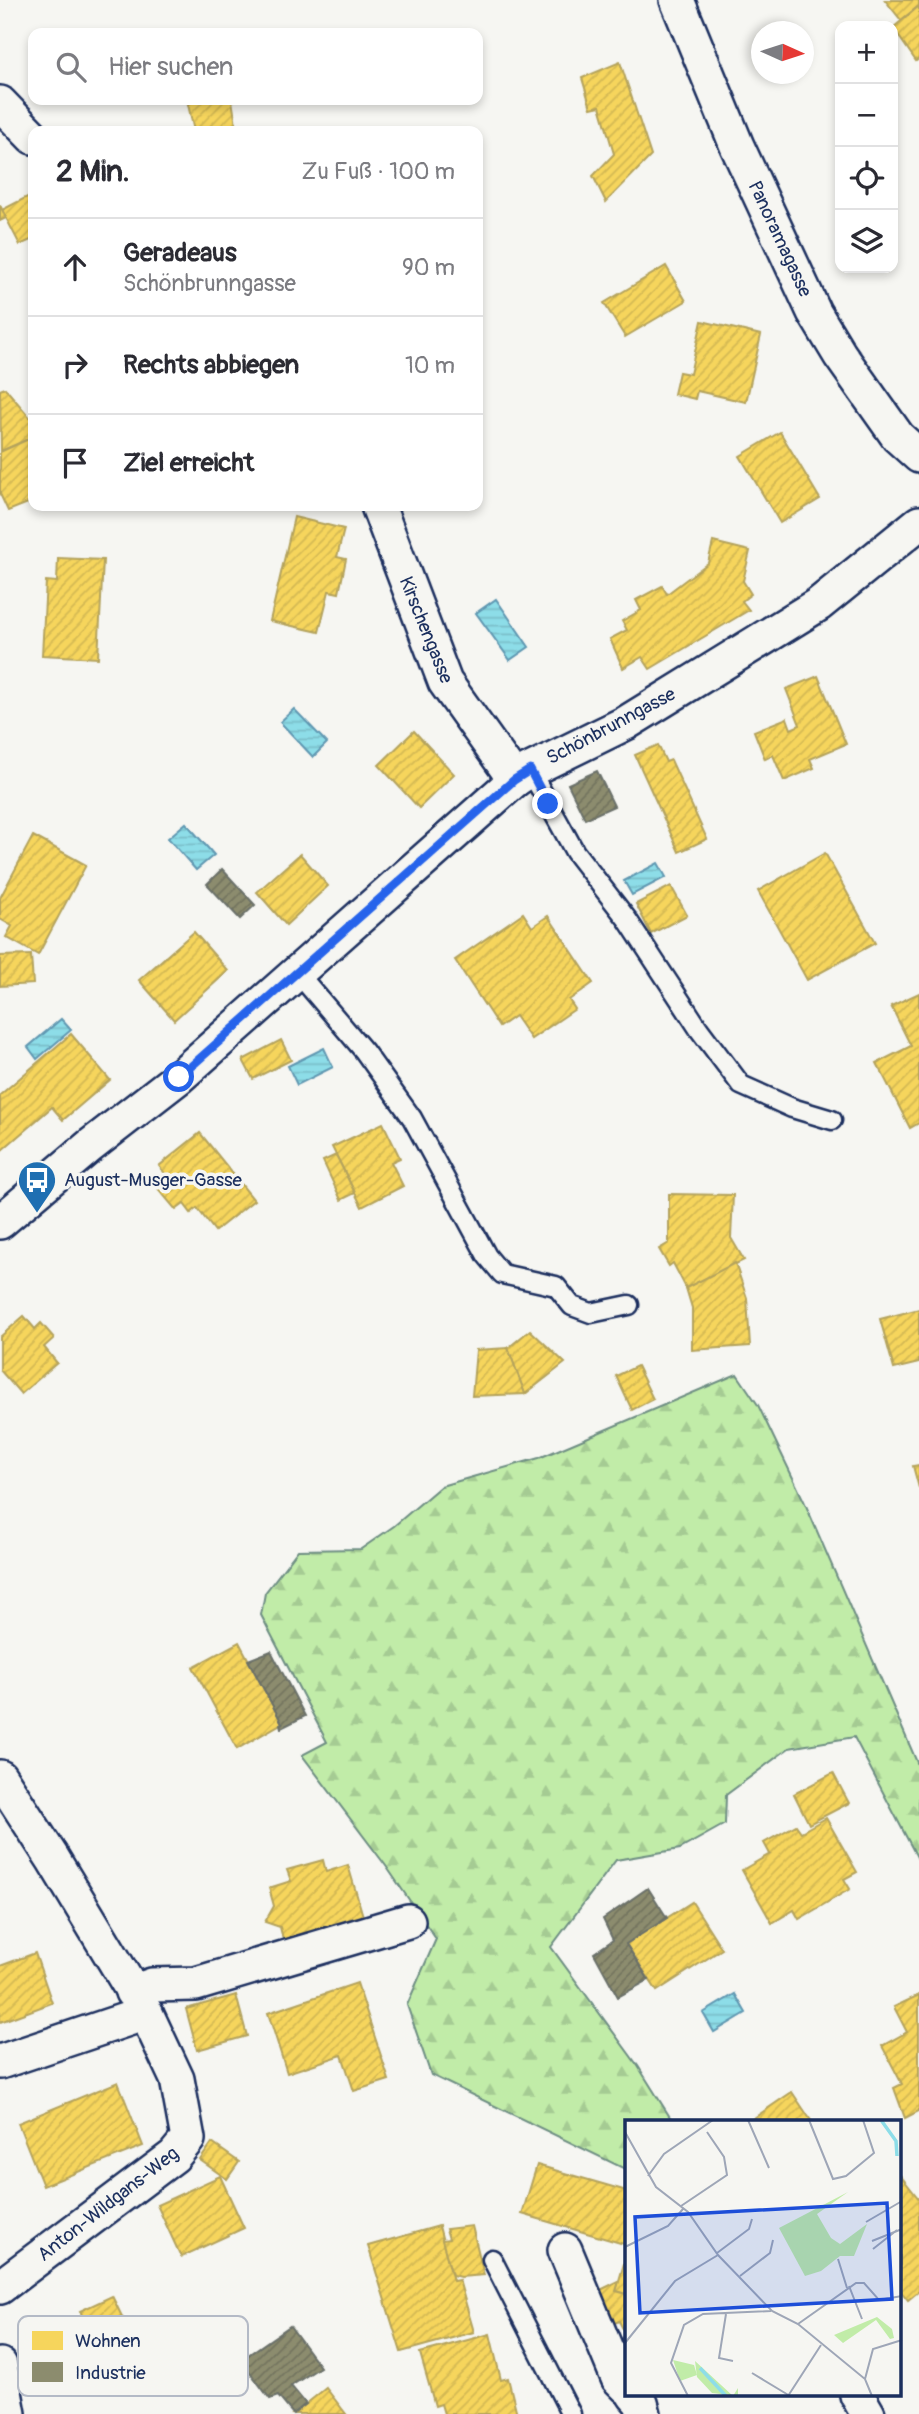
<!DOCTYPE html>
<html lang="de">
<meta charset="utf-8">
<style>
body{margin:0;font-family:Pangolin,sans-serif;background:#f2f2f3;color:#2b2b33}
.controls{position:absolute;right:21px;top:21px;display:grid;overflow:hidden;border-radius:14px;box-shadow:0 4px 10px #0003}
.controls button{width:63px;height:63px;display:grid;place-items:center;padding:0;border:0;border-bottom:2px solid #e1e1e2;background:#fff;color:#2b2b33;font:35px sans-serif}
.compass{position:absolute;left:751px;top:21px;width:63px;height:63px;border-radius:50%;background:#fff;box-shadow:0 4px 10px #0003;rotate:93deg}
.stop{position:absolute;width:21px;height:21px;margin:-16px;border:5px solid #2563eb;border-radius:50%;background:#fff}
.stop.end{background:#2563eb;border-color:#fff;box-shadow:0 2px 7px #0008}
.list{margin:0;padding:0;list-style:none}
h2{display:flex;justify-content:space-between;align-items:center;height:91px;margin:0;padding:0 28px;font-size:30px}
h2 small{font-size:23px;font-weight:400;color:#7c7c81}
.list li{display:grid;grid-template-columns:46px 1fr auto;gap:21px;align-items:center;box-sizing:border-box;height:98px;padding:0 28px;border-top:2px solid #e1e1e2}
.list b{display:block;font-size:26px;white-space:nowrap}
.list p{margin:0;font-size:23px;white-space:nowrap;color:#7c7c81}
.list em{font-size:23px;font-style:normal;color:#7c7c81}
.icon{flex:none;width:38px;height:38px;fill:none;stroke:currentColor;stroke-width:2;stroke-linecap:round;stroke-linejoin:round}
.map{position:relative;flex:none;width:919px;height:2414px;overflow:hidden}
.search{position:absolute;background:#fff;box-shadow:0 4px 10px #0003;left:28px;top:28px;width:455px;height:77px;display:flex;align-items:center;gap:18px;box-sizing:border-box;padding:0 24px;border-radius:14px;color:#7c7c81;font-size:26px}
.panel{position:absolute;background:#fff;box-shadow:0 4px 10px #0003;left:28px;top:126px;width:455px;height:385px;border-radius:14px}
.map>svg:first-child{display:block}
</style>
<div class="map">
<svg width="919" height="2414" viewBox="0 0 919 2414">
<defs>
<pattern id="forest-firs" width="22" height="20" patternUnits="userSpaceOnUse" patternTransform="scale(1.75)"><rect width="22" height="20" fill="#c1eca8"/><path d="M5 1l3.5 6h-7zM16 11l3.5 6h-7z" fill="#a5cb93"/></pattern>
<pattern id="water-rules" width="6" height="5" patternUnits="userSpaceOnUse" patternTransform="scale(1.75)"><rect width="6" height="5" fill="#8ddde8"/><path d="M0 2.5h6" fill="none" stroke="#79bec9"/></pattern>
<pattern id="homes-hatch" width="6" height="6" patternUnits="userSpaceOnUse" patternTransform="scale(1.75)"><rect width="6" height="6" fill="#f6d55c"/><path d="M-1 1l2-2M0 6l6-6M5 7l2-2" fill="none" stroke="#d2b752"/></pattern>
<pattern id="industry-hatch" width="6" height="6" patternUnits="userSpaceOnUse" patternTransform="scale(1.75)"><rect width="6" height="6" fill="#8c8c6e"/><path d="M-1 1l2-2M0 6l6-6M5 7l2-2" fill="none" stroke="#72735e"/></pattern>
</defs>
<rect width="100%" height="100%" fill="#f6f6f2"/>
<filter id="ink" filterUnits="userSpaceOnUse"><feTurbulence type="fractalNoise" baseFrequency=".0143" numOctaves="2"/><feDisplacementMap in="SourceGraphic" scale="14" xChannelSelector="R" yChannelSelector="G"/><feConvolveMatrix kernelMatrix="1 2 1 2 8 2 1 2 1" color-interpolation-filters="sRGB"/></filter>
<g filter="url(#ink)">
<path fill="url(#forest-firs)" stroke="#6e8e83" stroke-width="2" d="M737,1374L758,1405L804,1501L919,1767V1861L854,1737L789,1748L726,1795L725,1824L680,1849L616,1860L551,1947L638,2066L673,2122H627V2170L431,2075L407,2005L436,1939L386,1866L302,1755L327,1742L261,1615L265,1593L298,1550L361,1549L394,1526L441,1486L539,1458Z"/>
<g fill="url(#water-rules)" stroke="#5f97b1" stroke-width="2">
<path d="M496,599L529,647L510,660L476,613Z"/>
<path d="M294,709L327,743L313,757L280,722Z"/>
<path d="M186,823L214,855L196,870L168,838Z"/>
<path d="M658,863L666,877L632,895L624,881Z"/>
<path d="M61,1019L71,1030L37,1059L28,1047Z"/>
<path d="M324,1048L333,1067L297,1085L288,1066Z"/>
<path d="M735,1994L746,2013L714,2032L703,2013Z"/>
</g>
<g fill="url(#homes-hatch)" stroke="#b4a35d" stroke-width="2">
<path d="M885,0H919V6L901,20Z"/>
<path d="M919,6V59L916,61L893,28Z"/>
<path d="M620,62L651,156L606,202L593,176L614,154L600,106L591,108L582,78Z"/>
<path d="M187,100H232L237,131H194Z"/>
<path d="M31,195L33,199V239L20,245L2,210Z"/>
<path d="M0,205L6,218L0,221Z"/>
<path d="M666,266L686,301L625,337L604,303Z"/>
<path d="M702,321L761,335L746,402L697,391L695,399L674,394L679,372L690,374Z"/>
<path d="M5,388L33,421V437L1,451L0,390Z"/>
<path d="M780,432L820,499L780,523L740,456Z"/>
<path d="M33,437V501L8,511L0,494V452Z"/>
<path d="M294,517L344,529L337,557L346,559L339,593L329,591L319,632L270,621Z"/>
<path d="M713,542L750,551L743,581L751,594L742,601L749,610L650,669L642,657L623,668L610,639L627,630L622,621L641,610L636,600L662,586L667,594L708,563Z"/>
<path d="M58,558L103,560L98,658L42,655L46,581L57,582Z"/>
<path d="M818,676L846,744L810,759L814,768L784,781L773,755L765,759L754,731L787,718L791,729L800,725L786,689Z"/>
<path d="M414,731L454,774L419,808L379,765Z"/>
<path d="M658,745L666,762L671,760L707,839L679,852L635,755Z"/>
<path d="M33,836L86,865L38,955L6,937L12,926L0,919V898Z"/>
<path d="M825,853L875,943L807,980L758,891Z"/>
<path d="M300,854L328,886L286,925L257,892Z"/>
<path d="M671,886L687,915L651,934L636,904Z"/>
<path d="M523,913L532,927L548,916L593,983L569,1000L575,1009L531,1039L515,1016L499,1027L455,960Z"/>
<path d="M194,932L228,971L174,1020L139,980Z"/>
<path d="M31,955L33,984L0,986V956Z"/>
<path d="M919,993V1123L910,1128L877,1063L911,1046L891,1006Z"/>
<path d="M71,1034L110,1080L63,1120L52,1107L2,1150L0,1147V1095Z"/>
<path d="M281,1040L291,1060L253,1079L243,1060Z"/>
<path d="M383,1123L400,1158L391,1162L403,1186L362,1207L332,1147Z"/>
<path d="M200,1133L254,1200L215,1231L197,1208L191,1213L184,1204L176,1210L155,1185L167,1176L159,1166Z"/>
<path d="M336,1155L355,1193L341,1200L323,1161Z"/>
<path d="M669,1194L733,1195L731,1238L744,1260L686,1288L673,1263L669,1266L659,1249L669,1243Z"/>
<path d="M735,1263L747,1298L750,1346L692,1350V1308L686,1288Z"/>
<path d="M919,1309V1363L894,1369L880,1319Z"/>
<path d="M24,1316L35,1329L41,1323L54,1338L44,1347L57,1363L21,1394L0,1370V1337Z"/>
<path d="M530,1330L565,1363L525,1394L508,1348Z"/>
<path d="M508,1348L525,1394L472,1396L476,1350Z"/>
<path d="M637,1366L653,1399L632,1410L616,1376Z"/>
<path d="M919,1465V1488L913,1466Z"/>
<path d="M239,1642L282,1723L237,1749L193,1667Z"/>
<path d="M833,1773L849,1803L809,1824L794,1794Z"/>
<path d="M826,1818L857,1872L844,1879L850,1889L799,1919L794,1910L772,1923L742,1870L770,1854L764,1843L796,1825L801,1832Z"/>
<path d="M323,1860L326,1872L348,1865L365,1923L285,1947L280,1927L265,1922L274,1906L269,1888L291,1881L287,1870Z"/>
<path d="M692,1902L722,1949L657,1991L626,1944Z"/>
<path d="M35,1953L52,2003L0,2022V1966Z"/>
<path d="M357,1983L389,2080L354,2091L342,2055L287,2073L268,2013Z"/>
<path d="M236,1995L247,2036L197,2050L186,2009Z"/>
<path d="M919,1995V2111L905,2118L894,2088L902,2084L882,2046L907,2032L894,2007Z"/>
<path d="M118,2082L143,2146L43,2186L18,2123Z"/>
<path d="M792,2092L812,2122H748Z"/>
<path d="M212,2143L239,2162L227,2179L200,2160Z"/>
<path d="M537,2165L627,2191V2245L522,2214Z"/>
<path d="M900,2175L919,2199V2291L908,2300L900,2290Z"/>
<path d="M220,2176L244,2228L181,2257L157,2205Z"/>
<path d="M439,2226L453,2281L459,2280L474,2332L401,2352L368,2246Z"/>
<path d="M472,2226L484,2275L460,2277L452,2275L442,2240L449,2239L446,2229Z"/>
<path d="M627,2253V2294L616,2291Z"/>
<path d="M619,2281L616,2291L627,2294V2337L619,2321L606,2327L592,2294Z"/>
<path d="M112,2296L131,2335L99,2350L80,2311Z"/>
<path d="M490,2334L501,2380L508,2378L517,2414H444L441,2404L435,2406L420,2353Z"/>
<path d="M326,2388L346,2414H293L306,2404Z"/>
</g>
<g fill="url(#industry-hatch)" stroke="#6a7069" stroke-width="2">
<path d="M597,771L614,806L585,819L568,784Z"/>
<path d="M222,869L255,905L240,919L207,884Z"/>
<path d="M271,1651L305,1716L281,1728L280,1724L282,1723L248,1660Z"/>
<path d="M648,1888L667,1918L626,1944L649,1980L618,1997L594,1953L613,1940L603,1919Z"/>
<path d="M290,2326L320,2367L291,2386L306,2404L293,2414L278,2396L270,2399L241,2360Z"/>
</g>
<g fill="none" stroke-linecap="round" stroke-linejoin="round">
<g stroke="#1b2f5e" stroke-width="23">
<g id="lane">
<path d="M530,770L575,852L627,919L699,1029L741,1085L792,1108L832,1120"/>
<path d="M296,971L364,1051L412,1118L487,1256L502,1274L556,1286L572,1306L591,1313L629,1305"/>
<path d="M492,2259L571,2414"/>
</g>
</g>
<g stroke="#1b2f5e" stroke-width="38">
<g id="street">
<path d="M677,0L737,146L814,312L840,355L898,437L919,456"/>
<path d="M0,103L33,137"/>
<path d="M378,506L445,682L515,780"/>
<path d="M0,1222L90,1146L179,1077L515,780L530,770L626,723L819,604L919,523"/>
<path d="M0,1777L53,1859L146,2013L177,2079L188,2139L174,2156L0,2287"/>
<path d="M132,1992L152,1985L196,1984L408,1921"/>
<path d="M0,2062L146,2013"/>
<path d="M565,2250L618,2378L627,2387"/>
<path d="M0,2365L9,2414"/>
<path d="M634,2395L641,2403L644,2414"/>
<path d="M857,2395L868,2414"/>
</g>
</g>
<use href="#lane" stroke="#f6f6f2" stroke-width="18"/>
<use href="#street" stroke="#f6f6f2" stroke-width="33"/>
</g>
</g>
<g fill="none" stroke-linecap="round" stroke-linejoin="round" filter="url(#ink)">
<path stroke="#2563eb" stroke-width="9" d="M179,1077L514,780L530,770L548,804"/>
</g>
<defs>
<g id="bus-pin" transform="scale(2.0125)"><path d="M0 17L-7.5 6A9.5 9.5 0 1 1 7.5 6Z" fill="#1f6fb2" stroke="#f6f6f2"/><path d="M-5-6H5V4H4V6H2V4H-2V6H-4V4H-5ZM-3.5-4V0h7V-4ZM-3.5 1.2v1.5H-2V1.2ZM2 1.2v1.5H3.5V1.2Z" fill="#fff"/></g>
</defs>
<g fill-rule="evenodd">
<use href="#bus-pin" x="37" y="1180"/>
</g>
<g text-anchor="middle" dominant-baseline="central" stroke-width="7" stroke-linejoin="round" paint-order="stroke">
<g font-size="19" fill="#1b2f5e" stroke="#f6f6f2">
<text transform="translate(780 239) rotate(65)">Panoramagasse</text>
<text transform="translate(426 630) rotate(68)">Kirschengasse</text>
<text transform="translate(611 726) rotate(-28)">Schönbrunngasse</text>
<text transform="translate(108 2204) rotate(-38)">Anton-Wildgans-Weg</text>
</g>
<g font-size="19" fill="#1b2f5e" stroke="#f6f6f2" text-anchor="start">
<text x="64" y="1180">August-Musger-Gasse</text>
</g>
</g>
<g transform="translate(625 2120)">
<rect width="276" height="276" fill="#f6f6f2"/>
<path d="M48,240L69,245L72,255L55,261Z" fill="#c1eca8"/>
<path d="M223,72L192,94L206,118L215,124L242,104L229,136H215L196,151L180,156L154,108ZM252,197L267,209L269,218L265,219L251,200L218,223L209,215ZM70,241L108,276L113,268V276L87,273L72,257Z" fill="#c1eca8"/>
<path fill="none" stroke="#8ddde8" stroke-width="3.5" d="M256,0L271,21L272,36M75,248L101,276"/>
<path fill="none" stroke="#9ea6b7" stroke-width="2" d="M123,0L144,48M184,0L208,59L221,56L249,33L238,0M0,12L31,67L63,92L93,135L147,191L173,204L240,259L247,276M23,56L39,34L88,0M56,86L102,55L99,37L82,12M241,102L277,81M247,121L277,109M0,127L43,106L58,89M248,129L272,110M92,133L124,109L127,99M213,139L222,168M115,156L145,133L148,120M224,166L237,199M101,194L94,238L108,241M173,204L231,163H239L254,180L277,176M0,223L50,161L93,135M127,253L165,276M240,259L248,229L277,220M63,276L46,243L59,205L78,194L146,191M163,276L196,225"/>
<path fill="#1d4ed8" fill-opacity="0.15" stroke="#1d4ed8" stroke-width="3.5" d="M262,83L267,179L15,193L10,97Z"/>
<rect width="276" height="276" fill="none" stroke="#1b2f5e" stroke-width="3.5"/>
</g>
<rect x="18" y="2316" width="230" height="80" rx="10" fill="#f6f6f2" stroke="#b4bac6" stroke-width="2"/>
<rect x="32" y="2331" width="31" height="19" fill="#f6d55c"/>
<rect x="32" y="2362" width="31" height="20" fill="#8c8c6e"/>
<g font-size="19" fill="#1b2f5e">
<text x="75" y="2347">Wohnen</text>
<text x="75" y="2379">Industrie</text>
</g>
</svg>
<div class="controls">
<button>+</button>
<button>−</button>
<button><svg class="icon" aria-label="locate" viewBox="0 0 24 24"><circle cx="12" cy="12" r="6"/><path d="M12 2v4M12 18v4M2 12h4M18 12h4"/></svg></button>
<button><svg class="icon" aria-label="layers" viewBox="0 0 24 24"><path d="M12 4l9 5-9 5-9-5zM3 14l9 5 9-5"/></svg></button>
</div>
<svg class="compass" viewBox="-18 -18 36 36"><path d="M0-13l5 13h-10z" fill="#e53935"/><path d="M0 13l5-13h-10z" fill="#7c7c81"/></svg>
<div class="stop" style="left:179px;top:1077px"></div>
<div class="stop end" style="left:548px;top:804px"></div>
<div class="search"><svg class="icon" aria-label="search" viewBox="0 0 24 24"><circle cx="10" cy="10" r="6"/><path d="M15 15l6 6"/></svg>Hier suchen</div>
<section class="panel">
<h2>2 Min.<small>Zu Fuß · 100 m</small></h2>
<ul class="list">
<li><svg class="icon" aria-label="ahead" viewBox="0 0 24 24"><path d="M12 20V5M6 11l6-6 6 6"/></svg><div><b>Geradeaus</b><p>Schönbrunngasse</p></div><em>90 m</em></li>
<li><svg class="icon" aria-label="right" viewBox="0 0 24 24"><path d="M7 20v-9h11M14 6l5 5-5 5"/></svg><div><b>Rechts abbiegen</b></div><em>10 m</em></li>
<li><svg class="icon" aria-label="arrive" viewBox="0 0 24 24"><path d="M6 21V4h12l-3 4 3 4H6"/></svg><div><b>Ziel erreicht</b></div></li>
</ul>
</section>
</div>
